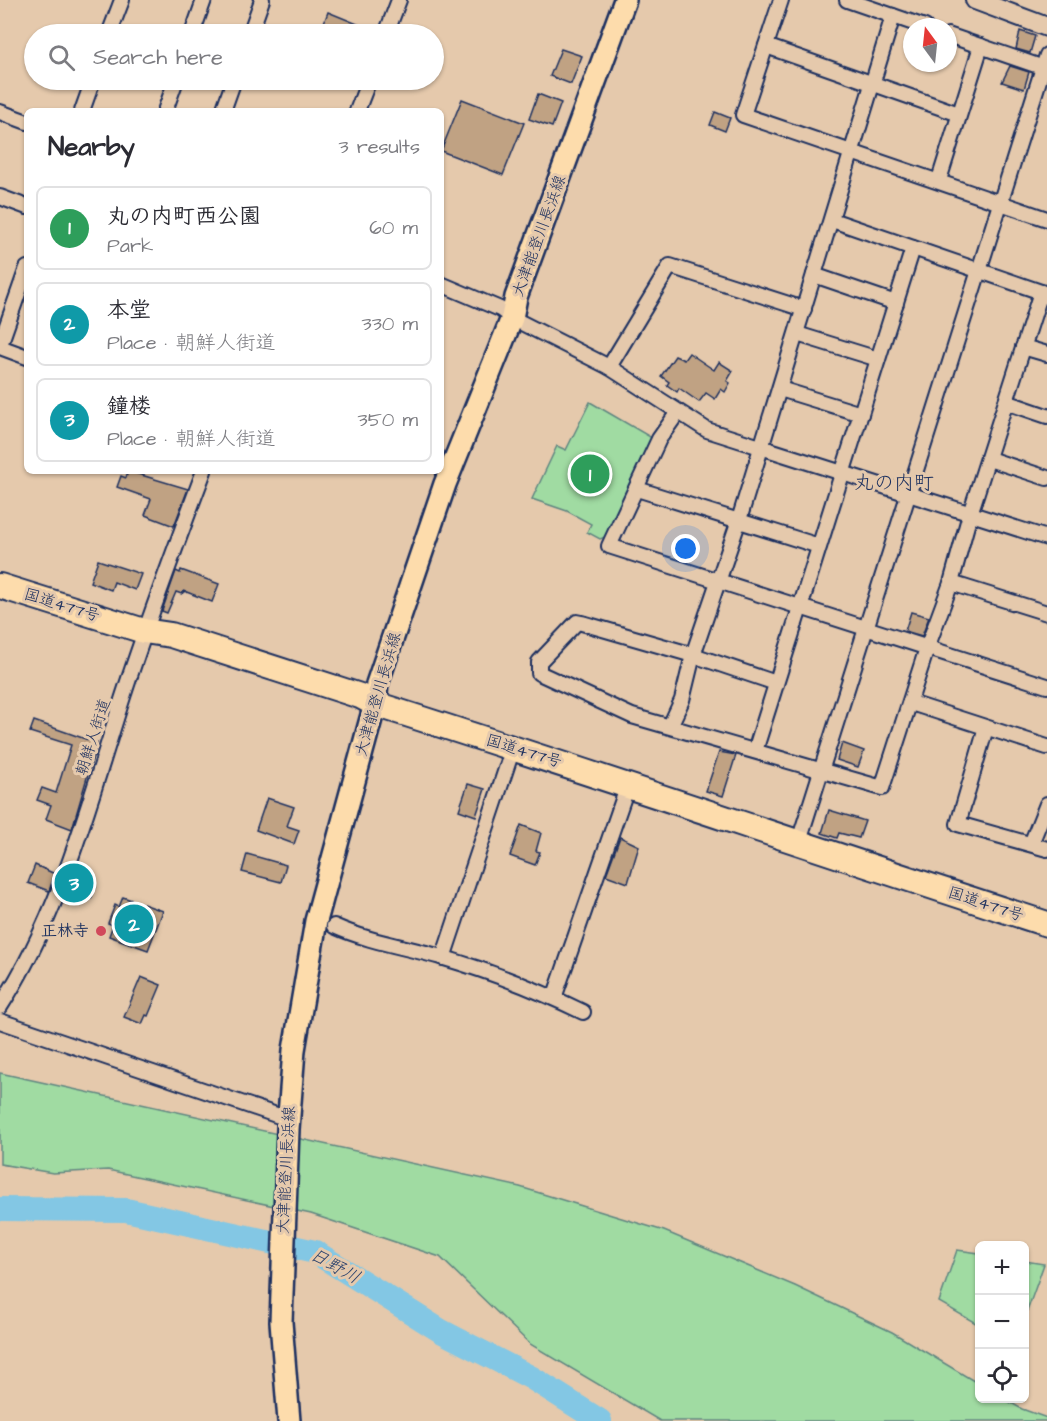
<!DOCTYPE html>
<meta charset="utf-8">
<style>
body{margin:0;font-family:"Architects Daughter","Klee One",sans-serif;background:#f7f7f7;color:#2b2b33}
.controls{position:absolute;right:18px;bottom:18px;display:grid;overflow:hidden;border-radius:9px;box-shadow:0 2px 4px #0004}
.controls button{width:54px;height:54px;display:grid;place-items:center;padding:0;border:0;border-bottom:2px solid #e1e1e2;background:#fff;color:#2b2b33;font:30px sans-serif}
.compass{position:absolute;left:903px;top:18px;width:54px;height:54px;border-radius:50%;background:#fff;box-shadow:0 2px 4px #0004;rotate:345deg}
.you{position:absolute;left:686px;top:549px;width:21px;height:21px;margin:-15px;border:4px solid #fff;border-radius:50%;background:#1a73e8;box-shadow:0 0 0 9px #1a73e833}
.badge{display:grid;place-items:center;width:39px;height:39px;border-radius:50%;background:#2563eb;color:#fff;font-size:20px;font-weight:700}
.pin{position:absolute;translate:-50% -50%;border:3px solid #fff;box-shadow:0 2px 6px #0006}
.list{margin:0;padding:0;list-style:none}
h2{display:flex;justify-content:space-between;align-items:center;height:78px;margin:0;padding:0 24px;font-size:26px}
h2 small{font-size:20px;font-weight:400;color:#7c7c81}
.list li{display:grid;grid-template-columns:39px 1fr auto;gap:18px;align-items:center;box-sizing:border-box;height:84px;margin:0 12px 12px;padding:0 12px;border:2px solid #e1e1e2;border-radius:9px}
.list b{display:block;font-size:22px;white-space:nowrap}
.list p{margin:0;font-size:20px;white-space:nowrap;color:#7c7c81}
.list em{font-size:20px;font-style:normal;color:#7c7c81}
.icon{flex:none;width:33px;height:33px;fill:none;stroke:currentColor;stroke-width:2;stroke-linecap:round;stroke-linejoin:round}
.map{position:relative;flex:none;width:1047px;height:1421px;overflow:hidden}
.search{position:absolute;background:#fff;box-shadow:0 2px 4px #0004;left:24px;top:24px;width:420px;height:66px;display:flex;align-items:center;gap:15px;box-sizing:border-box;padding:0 21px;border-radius:33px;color:#7c7c81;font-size:22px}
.panel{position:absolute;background:#fff;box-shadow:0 2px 4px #0004;left:24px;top:108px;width:420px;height:366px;border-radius:9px}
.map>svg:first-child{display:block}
</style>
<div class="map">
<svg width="1047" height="1421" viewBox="0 0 1047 1421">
<rect width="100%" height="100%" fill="#e5c9ac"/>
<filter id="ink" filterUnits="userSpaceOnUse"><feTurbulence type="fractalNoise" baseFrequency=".0167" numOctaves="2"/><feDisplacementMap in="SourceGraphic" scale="12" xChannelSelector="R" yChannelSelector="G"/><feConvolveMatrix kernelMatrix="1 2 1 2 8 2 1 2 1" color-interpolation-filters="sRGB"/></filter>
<g filter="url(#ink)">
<g fill="#a0dba2" stroke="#5e8580" stroke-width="1.5">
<path d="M590,402L652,438L610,535L600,539L587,532L591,524L567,511L532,499L557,446L566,450Z"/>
<path d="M0,1073L520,1187L664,1231L795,1286L892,1332L979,1384L980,1398L1004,1399L1022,1409L1047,1418V1421H660L530,1344L440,1257L311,1214L108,1170L53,1173L0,1164Z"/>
<path d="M957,1250L979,1253V1325L939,1302Z"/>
<path d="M1025,1261L1044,1264L1025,1317L1024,1261Z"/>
</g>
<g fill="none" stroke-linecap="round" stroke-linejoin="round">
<path stroke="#83c7e4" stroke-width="24" d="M0,1209L126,1210L315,1252L441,1331L532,1378L600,1421"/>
</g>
<g fill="#c0a283" stroke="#1b2f5e" stroke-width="1.5">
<path d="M328,12L377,32V34H326L328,30L322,28Z"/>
<path d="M1020,31L1035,36L1030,53L1016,49Z"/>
<path d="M561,49L582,56L571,84L550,76Z"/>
<path d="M1010,66L1029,72L1024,89L1002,82Z"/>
<path d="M538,94L561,103L552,127L529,119Z"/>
<path d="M462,99L524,123L503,175L441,151Z"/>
<path d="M715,112L730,118L725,131L710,125Z"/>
<path d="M689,353L714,370L719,362L733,371L727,381L730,383L725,392L721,389L715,399L706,393L699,402L679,388L677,392L667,385L669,382L661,376L675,356L684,360Z"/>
<path d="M128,471L188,489L174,526L145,515L151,499L117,487L121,476L126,478Z"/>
<path d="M98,560L141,574L135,590L114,582L111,590L90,582Z"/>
<path d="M181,570L219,584L212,602L184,591L182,594L176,592L167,613L162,611L176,571L180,573Z"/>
<path d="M911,612L929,617L922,636L905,631Z"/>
<path d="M34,721L97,743L72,829L46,819L51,805L37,800L42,788L56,793L71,745L30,732Z"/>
<path d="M842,743L864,751L858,767L837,760Z"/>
<path d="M719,752L736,755L723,796L706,791Z"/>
<path d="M468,784L485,789L476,816L459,810Z"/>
<path d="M267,798L294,807L287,826L299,830L294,844L256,830Z"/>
<path d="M829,810L865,821L859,838L839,833L837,838L822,833Z"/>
<path d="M521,825L541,833L536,851L540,852L535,865L510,856Z"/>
<path d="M620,837L639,846L628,883L606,875Z"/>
<path d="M247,854L286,865L281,882L242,872Z"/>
<path d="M35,865L55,874L49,891L28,883Z"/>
<path d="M73,877L96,887L91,899L78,892L73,903L65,900Z"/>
<path d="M123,897L163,911L148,950L109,936L113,925L108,923L115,905L119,907Z"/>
<path d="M141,977L161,985L148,1016L146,1015L142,1024L124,1017Z"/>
</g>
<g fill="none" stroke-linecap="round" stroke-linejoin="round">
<g stroke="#1b2f5e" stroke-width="18">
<g id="street">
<path d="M781,0L743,115L1047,219"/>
<path d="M847,0L925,27"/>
<path d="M109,34L122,0"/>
<path d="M192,34L204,0"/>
<path d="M250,34L262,0"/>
<path d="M386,34L399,0"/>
<path d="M948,35L1047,69"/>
<path d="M766,46L959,114"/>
<path d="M82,111L93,80"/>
<path d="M165,111L176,80"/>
<path d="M223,111L234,80"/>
<path d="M357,111L369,80"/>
<path d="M0,112L27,122"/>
<path d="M939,180L981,46"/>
<path d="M0,197L27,207"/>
<path d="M832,220L1047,294"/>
<path d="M814,275L896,303"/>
<path d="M441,284L500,309L512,318L609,367L707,430L1047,538"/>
<path d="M797,334L878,359"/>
<path d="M0,345L27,268"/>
<path d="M0,347L27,357"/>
<path d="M1023,347L1047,354"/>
<path d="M609,367L670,266L804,309"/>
<path d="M780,389L861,414"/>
<path d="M1006,402L1047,416"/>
<path d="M678,412L659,439L609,546L1047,686"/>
<path d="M989,459L1047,478"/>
<path d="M637,489L819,546"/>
<path d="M951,583L1047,613"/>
<path d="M776,683L693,655L582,623L577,622L539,662V673L632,716L882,788L927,648L951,583L970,514L1041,292"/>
<path d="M911,703L1047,747"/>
<path d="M670,726L682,700L693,655L739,520L893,16"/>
<path d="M986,728L958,824L1047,849"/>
<path d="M755,751L913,248"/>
<path d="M798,844L1047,55"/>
<path d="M1031,844L1047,804"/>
<path d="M334,926C367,941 405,947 441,957C489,971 538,990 583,1012"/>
<path d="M443,958L513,748"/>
<path d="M554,998L628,785"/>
<path d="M0,1007C60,915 88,806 121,703C146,625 175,548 204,471"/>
<path d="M0,1021L288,1119"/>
</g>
</g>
<g stroke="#1b2f5e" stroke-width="22">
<path id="secondary" d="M975,0L1047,27"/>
</g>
<g stroke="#1b2f5e" stroke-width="26">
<path id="primary" d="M289,1421L281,1322L288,1129L294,1050L316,921L375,704L377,684L445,484L512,318L516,297L625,0"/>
</g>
<g stroke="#1b2f5e" stroke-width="28">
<path id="highway" d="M0,586L144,631L171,635L360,696L375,704C600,775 823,852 1047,924"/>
</g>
<use href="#street" stroke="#e5c9ac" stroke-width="14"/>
<use href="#secondary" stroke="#e5c9ac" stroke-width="18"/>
<use href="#primary" stroke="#fddcac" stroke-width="21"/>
<use href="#highway" stroke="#fddcac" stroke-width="24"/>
</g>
</g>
<circle fill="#d1495b" stroke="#e5c9ac" stroke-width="2" cx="101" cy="931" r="6"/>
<g text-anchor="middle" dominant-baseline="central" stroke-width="6" stroke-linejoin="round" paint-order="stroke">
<g font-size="16" fill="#1b2f5e" stroke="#e5c9ac">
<text transform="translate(539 236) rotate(-70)">大津能登川長浜線</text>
<text transform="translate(62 605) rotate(17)">国道477号</text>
<text transform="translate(378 694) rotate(-74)">大津能登川長浜線</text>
<text transform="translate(93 737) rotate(-72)">朝鮮人街道</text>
<text transform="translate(524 751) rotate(17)">国道477号</text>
<text transform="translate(986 904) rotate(18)">国道477号</text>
<text transform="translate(286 1170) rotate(-87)">大津能登川長浜線</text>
</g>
<g font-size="16" font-weight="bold" fill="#1b2f5e" stroke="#e5c9ac" text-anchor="end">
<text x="89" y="931">正林寺</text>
</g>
<g font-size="18" font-style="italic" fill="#253e6b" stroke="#e5c9ac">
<text transform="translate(335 1266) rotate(29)">日野川</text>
</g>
<g font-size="20" fill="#1b2f5e" stroke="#e5c9ac">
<text x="894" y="483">丸の内町</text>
</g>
</g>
</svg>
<div class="controls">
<button>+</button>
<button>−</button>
<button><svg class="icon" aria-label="locate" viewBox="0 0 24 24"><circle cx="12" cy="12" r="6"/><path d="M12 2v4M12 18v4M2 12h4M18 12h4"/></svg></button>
</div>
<svg class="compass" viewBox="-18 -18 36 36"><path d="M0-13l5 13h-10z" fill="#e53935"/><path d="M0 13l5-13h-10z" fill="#7c7c81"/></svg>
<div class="you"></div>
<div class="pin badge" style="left:590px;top:474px;background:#2e9e5b">1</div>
<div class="pin badge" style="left:134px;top:924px;background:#0f9aa8">2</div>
<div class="pin badge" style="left:74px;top:883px;background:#0f9aa8">3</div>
<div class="search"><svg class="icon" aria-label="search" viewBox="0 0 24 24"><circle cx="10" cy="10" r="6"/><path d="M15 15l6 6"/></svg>Search here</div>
<section class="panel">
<h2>Nearby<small>3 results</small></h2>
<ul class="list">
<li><span class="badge" style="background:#2e9e5b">1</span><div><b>丸の内町西公園</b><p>Park</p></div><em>60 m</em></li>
<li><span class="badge" style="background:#0f9aa8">2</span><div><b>本堂</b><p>Place · 朝鮮人街道</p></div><em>330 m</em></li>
<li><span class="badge" style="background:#0f9aa8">3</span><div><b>鐘楼</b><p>Place · 朝鮮人街道</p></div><em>350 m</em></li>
</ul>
</section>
</div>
